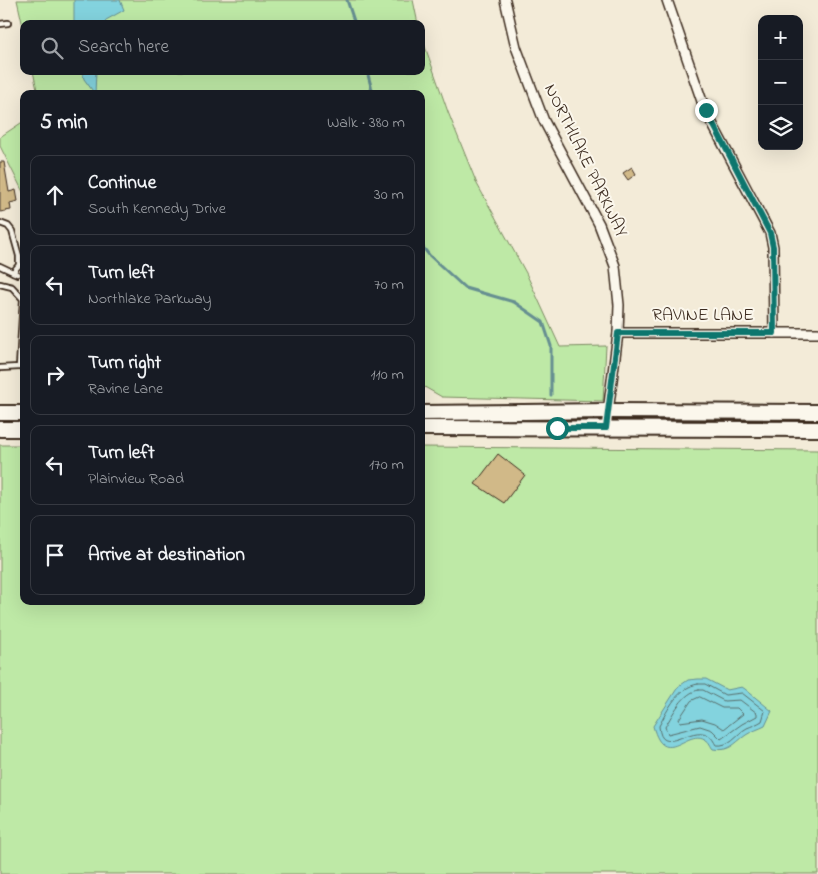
<!DOCTYPE html>
<meta charset="utf-8">
<style>
body{margin:0;font-family:"Indie Flower",sans-serif;background:#242831;color:#f1f3f6}
.controls{position:absolute;right:15px;top:15px;display:grid;overflow:hidden;border-radius:10px;box-shadow:0 5px 20px #0002}
.controls button{width:45px;height:45px;display:grid;place-items:center;padding:0;border:0;border-bottom:1px solid #363941;background:#171b24;color:#f1f3f6;font:25px sans-serif}
.stop{position:absolute;width:15px;height:15px;margin:-11px;border:4px solid #0f766e;border-radius:50%;background:#fff}
.stop.end{background:#0f766e;border-color:#fff;box-shadow:0 1px 5px #0008}
.list{margin:0;padding:0;list-style:none}
h2{display:flex;justify-content:space-between;align-items:center;height:65px;margin:0;padding:0 20px;font-size:21px}
h2 small{font-size:16px;font-weight:400;color:#9ea1a6}
.list li{display:grid;grid-template-columns:32px 1fr auto;gap:15px;align-items:center;box-sizing:border-box;height:80px;margin:0 10px 10px;padding:0 10px;border:1px solid #363941;border-radius:10px}
.list b{display:block;font-size:19px;white-space:nowrap}
.list p{margin:0;font-size:16px;white-space:nowrap;color:#9ea1a6}
.list em{font-size:16px;font-style:normal;color:#9ea1a6}
.icon{flex:none;width:28px;height:28px;fill:none;stroke:currentColor;stroke-width:2;stroke-linecap:round;stroke-linejoin:round}
.map{position:relative;flex:none;width:818px;height:874px;overflow:hidden}
.search{position:absolute;background:#171b24;box-shadow:0 5px 20px #0002;left:20px;top:20px;width:405px;height:55px;display:flex;align-items:center;gap:12px;box-sizing:border-box;padding:0 18px;border-radius:10px;color:#9ea1a6;font-size:19px}
.panel{position:absolute;background:#171b24;box-shadow:0 5px 20px #0002;left:20px;top:90px;width:405px;height:515px;border-radius:10px}
.map>svg:first-child{display:block}
</style>
<div class="map">
<svg width="818" height="874" viewBox="0 0 818 874">
<rect width="100%" height="100%" fill="#f3ebd8"/>
<filter id="ink" filterUnits="userSpaceOnUse"><feTurbulence type="fractalNoise" baseFrequency=".02" numOctaves="2"/><feDisplacementMap in="SourceGraphic" scale="10" xChannelSelector="R" yChannelSelector="G"/><feConvolveMatrix kernelMatrix="1 2 1 2 8 2 1 2 1" color-interpolation-filters="sRGB"/></filter>
<g filter="url(#ink)">
<g fill="#bee9a6" stroke="#7c8a62">
<path d="M17,0H413L418,24H24V31Z"/>
<path d="M421,35L448,112L477,184L526,273L560,347L606,346L603,401L442,397L421,385V94H40L37,90L33,71H421Z"/>
<path d="M24,121V194L0,146V137Z"/>
<path d="M0,445H24V601H421V447L818,450V874H0Z"/>
</g>
<g fill="#83d3de" stroke="#668f91">
<path d="M74,0H120L124,10L106,20L105,24H74Z"/>
<path d="M82,71H96L95,94L84,79Z"/>
<path d="M698,679H706L727,690L742,687L745,689L772,711L765,726C759,729 752,731 746,735C733,744 730,752 713,749C711,747 709,741 706,740C688,726 665,771 653,726L678,687L688,680Z"/>
</g>
<g fill="none" stroke-linecap="round" stroke-linejoin="round">
<g stroke="#586e6b" stroke-width="1">
<path d="M698,684H705L725,695L742,693L765,711L762,721C757,724 752,726 747,728C736,734 730,747 716,745C714,742 712,737 708,735C691,724 661,759 659,726C668,709 678,687 698,684Z"/>
<path d="M699,690H703L724,701L740,700L757,713V716L742,724L721,739L712,730L700,726L668,734L665,727C673,714 683,692 699,690Z"/>
<path d="M700,697L722,708H737L743,714L724,729L715,723L702,719L680,722L679,719L691,701Z"/>
</g>
<g stroke="#668f91" stroke-width="3">
<path d="M347,0L355,24"/>
<path d="M367,71L373,94"/>
<path d="M421,245L429,255L465,288L514,302L543,322L551,346V395"/>
</g>
</g>
<g fill="#d1b988" stroke="#3b2a1e">
<path d="M0,162H4L9,192L16,190L18,201L10,203L11,210L0,212Z"/>
<path d="M632,167L636,174L628,180L623,173Z"/>
<path d="M498,454L525,475L504,503L475,484Z"/>
</g>
<g fill="none" stroke-linecap="round" stroke-linejoin="round">
<g stroke="#3b2a1e" stroke-width="8">
<g id="service">
<path d="M0,24L8,23"/>
<path d="M0,223L8,226L12,231L19,256V265L13,272"/>
<path d="M0,266L17,274"/>
<path d="M0,284L12,287L23,299L19,367L0,368"/>
</g>
</g>
<g stroke="#3b2a1e" stroke-width="12">
<g id="minor">
<path d="M505,0L516,47L544,121L599,224L615,266L619,305L618,333L606,428"/>
<path d="M667,0L705,110L770,233L773,247L774,333"/>
<path d="M618,333H818"/>
</g>
</g>
<g stroke="#3b2a1e" stroke-width="18">
<g id="primary">
<path d="M0,413H24"/>
<path d="M421,413L608,411L818,412"/>
<path d="M421,428L818,429"/>
<path d="M0,429H24"/>
</g>
</g>
<use href="#service" stroke="#fbf7ec" stroke-width="4.5"/>
<use href="#minor" stroke="#fbf7ec" stroke-width="9"/>
<use href="#primary" stroke="#fbf7ec" stroke-width="14"/>
</g>
</g>
<g fill="none" stroke-linecap="round" stroke-linejoin="round" filter="url(#ink)">
<path stroke="#0f766e" stroke-width="6" d="M557,428H606L618,333H774L773,247L770,233L706,110"/>
</g>
<g text-anchor="middle" dominant-baseline="central" stroke-width="4" stroke-linejoin="round" paint-order="stroke">
<g font-size="18" fill="#3b2a1e" stroke="#fbf7ec">
<text transform="translate(585 161) rotate(64)">NORTHLAKE PARKWAY</text>
<text x="703" y="316">RAVINE LANE</text>
</g>
</g>
</svg>
<div class="controls">
<button>+</button>
<button>−</button>
<button><svg class="icon" aria-label="layers" viewBox="0 0 24 24"><path d="M12 4l9 5-9 5-9-5zM3 14l9 5 9-5"/></svg></button>
</div>
<div class="stop" style="left:557px;top:428px"></div>
<div class="stop end" style="left:706px;top:110px"></div>
<div class="search"><svg class="icon" aria-label="search" viewBox="0 0 24 24"><circle cx="10" cy="10" r="6"/><path d="M15 15l6 6"/></svg>Search here</div>
<section class="panel">
<h2>5 min<small>Walk · 380 m</small></h2>
<ul class="list">
<li><svg class="icon" aria-label="ahead" viewBox="0 0 24 24"><path d="M12 20V5M6 11l6-6 6 6"/></svg><div><b>Continue</b><p>South Kennedy Drive</p></div><em>30 m</em></li>
<li><svg class="icon" aria-label="left" viewBox="0 0 24 24"><path d="M17 20v-9H6M10 6l-5 5 5 5"/></svg><div><b>Turn left</b><p>Northlake Parkway</p></div><em>70 m</em></li>
<li><svg class="icon" aria-label="right" viewBox="0 0 24 24"><path d="M7 20v-9h11M14 6l5 5-5 5"/></svg><div><b>Turn right</b><p>Ravine Lane</p></div><em>110 m</em></li>
<li><svg class="icon" aria-label="left" viewBox="0 0 24 24"><path d="M17 20v-9H6M10 6l-5 5 5 5"/></svg><div><b>Turn left</b><p>Plainview Road</p></div><em>170 m</em></li>
<li><svg class="icon" aria-label="arrive" viewBox="0 0 24 24"><path d="M6 21V4h12l-3 4 3 4H6"/></svg><div><b>Arrive at destination</b></div></li>
</ul>
</section>
</div>
